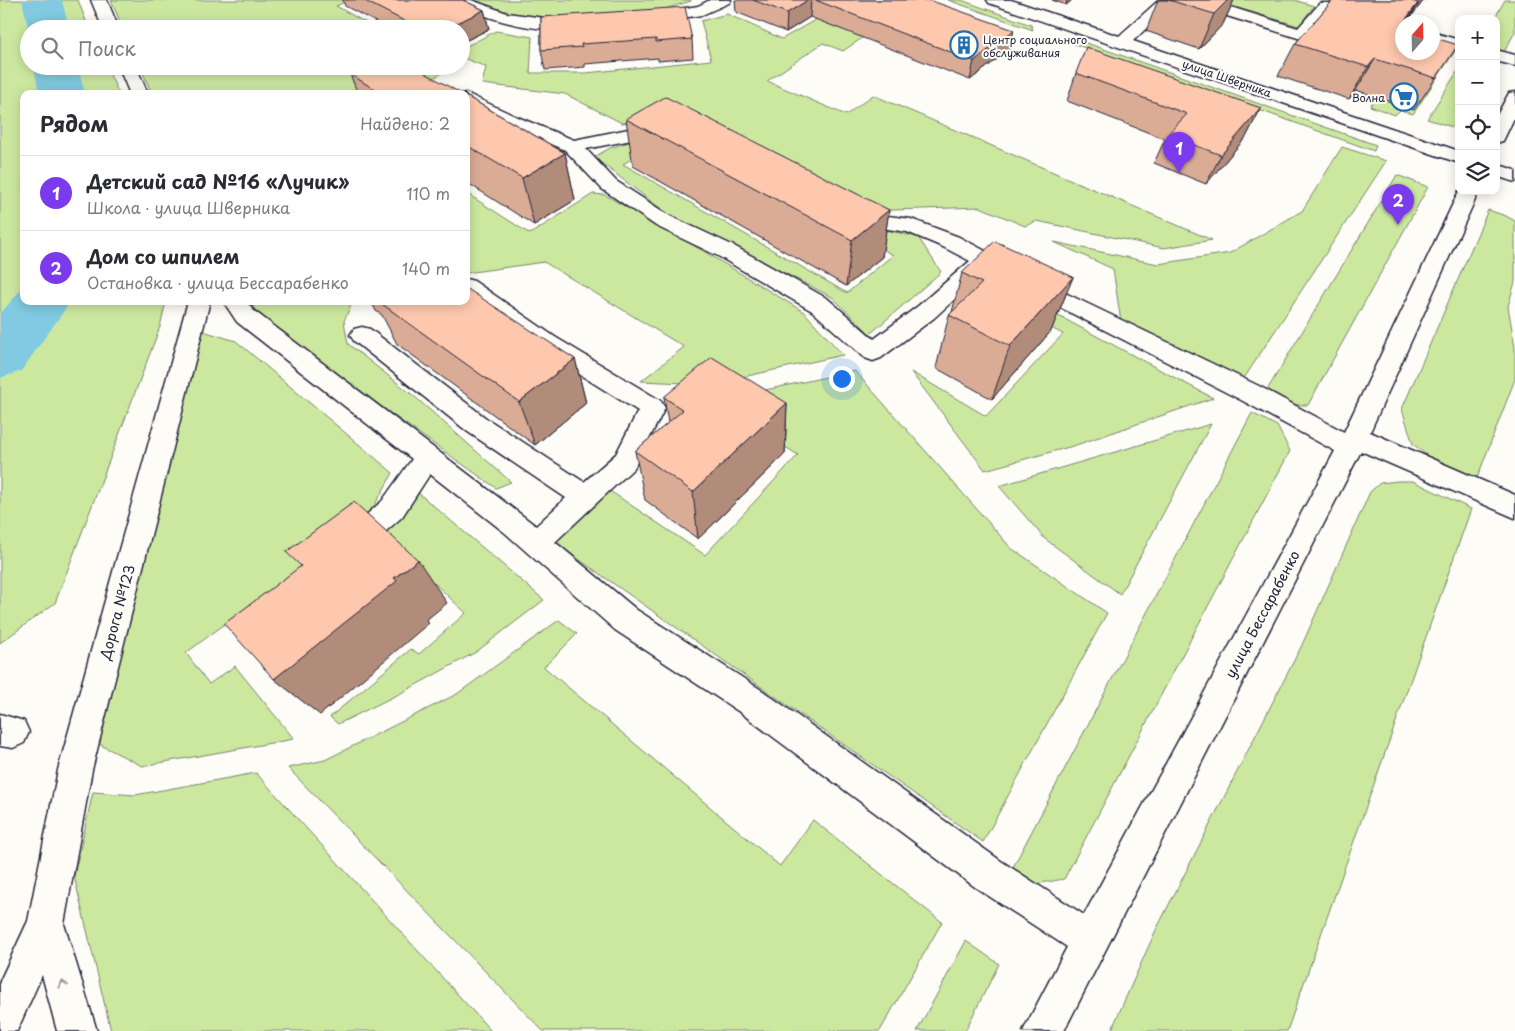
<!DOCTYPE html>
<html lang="ru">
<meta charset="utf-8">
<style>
body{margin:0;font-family:"Playpen Sans",sans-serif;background:#f2f2f3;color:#2b2b33}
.controls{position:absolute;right:15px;top:15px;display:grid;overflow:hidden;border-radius:10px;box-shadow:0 2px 12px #0003}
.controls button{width:45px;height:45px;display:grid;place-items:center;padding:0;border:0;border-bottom:1px solid #e1e1e2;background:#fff;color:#2b2b33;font:25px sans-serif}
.compass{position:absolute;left:1395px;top:15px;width:45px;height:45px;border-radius:50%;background:#fff;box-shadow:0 2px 12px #0003;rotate:20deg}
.you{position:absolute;left:841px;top:378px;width:18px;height:18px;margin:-12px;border:4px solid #fff;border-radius:50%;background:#1a73e8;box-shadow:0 0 0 8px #1a73e833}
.badge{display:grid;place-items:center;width:32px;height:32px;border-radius:50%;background:#7c3aed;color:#fff;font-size:16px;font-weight:700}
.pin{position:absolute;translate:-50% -41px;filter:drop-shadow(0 1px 2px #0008)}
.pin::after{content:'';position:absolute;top:26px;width:18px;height:15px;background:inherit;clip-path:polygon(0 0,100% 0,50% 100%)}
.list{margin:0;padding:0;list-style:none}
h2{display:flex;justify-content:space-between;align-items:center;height:65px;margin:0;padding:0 20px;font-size:21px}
h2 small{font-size:16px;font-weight:400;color:#7c7c81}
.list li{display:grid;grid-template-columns:32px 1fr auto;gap:15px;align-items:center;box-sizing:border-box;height:75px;padding:0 20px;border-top:1px solid #e1e1e2}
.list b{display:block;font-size:19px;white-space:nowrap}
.list p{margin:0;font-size:16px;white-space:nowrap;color:#7c7c81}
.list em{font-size:16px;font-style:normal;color:#7c7c81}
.icon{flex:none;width:28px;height:28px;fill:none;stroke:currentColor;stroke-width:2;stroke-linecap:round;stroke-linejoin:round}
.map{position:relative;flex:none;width:1515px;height:1031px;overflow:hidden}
.search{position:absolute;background:#fff;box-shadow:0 2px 12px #0003;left:20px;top:20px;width:450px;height:55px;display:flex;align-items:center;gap:12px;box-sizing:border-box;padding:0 18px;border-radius:28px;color:#7c7c81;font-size:19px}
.panel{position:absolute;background:#fff;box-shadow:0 2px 12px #0003;left:20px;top:90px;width:450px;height:215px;border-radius:10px}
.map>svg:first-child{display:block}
</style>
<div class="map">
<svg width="1515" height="1031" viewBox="0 0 1515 1031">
<rect width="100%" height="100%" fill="#fdfcf7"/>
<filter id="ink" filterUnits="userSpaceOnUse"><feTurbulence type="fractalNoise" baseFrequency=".02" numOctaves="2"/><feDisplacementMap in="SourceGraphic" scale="10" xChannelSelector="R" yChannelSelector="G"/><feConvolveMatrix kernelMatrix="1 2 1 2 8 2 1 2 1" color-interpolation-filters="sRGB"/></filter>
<g filter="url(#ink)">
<g fill="#cce89f" stroke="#77856d">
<path d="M0,0H78L89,29H29V66H106L119,94H24V301H166L160,327L55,603L0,643Z"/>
<path d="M111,0H350L336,6L377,29H123Z"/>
<path d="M466,0H691V1L652,13L536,20L502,15Z"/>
<path d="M948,0H961L1031,25L1033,30Z"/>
<path d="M1211,0H1294L1314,6L1299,26Z"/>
<path d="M1505,0H1515V32L1504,52L1496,49V19H1494Z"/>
<path d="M841,5L887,21L843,51L823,43L767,81L846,115L873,95L1212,240L1164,248L1037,221L1025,226L980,207L865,211L666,118L622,123L565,94L482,84L486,67L461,57V49L496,31L532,37L530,73H586L711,60L701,21L727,14L782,39Z"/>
<path d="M1078,40L1376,145L1374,151L1066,41Z"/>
<path d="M1457,48L1413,114L1400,110L1395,115L1370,106L1408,53L1432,52Z"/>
<path d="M140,66H454L428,81L390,94H152Z"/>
<path d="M1459,69V129L1427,119Z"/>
<path d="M649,136L661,141L623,164L847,293L893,255L856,234L863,225L918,237L941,272L870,334L832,297L666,213L594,157L610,148Z"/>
<path d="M1342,147L1386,161L1241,383L1121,322L1113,269L1054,242L1158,264L1230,253L1302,211Z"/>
<path d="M1397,175L1428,187L1308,405H1285L1264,395Z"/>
<path d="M466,193L530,234L593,194L605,195L700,249L804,312L843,355L747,376L685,383L641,381L684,347L544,262L466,273Z"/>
<path d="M1488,210L1506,216L1515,221V282L1508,306L1515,348V379L1476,481L1436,463L1413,444L1402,409Z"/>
<path d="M991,280L1213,398L1073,446L985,470L911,372L986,416L1063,334L978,291Z"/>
<path d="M249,301H353L344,321L348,344L414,396L511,482L496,488L393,415L259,315Z"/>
<path d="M203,331L236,341L393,473L367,518L186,653L209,684L235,666L294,739L142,766L95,742Z"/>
<path d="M855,371L1011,548L1107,613L983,842L554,542L610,491L705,555L798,455L713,401Z"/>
<path d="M1252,413L1277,426L1290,451L1064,879L1035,884L1012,869Z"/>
<path d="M1211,424L1120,594L1045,539L999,486Z"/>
<path d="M1398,481H1413L1471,509L1287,1031H1111L1155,932L1302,645L1370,492L1380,483Z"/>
<path d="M416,491L544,600L476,652L403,692L338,724L330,717L411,649L419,654L466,613L383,535Z"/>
<path d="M559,620L577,634L544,667L780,866L813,820L942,922L880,1031H543L288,768L325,760L457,694Z"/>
<path d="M256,773L491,1031H111L74,876L93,792L135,795Z"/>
<path d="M966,941L999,964L965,1031H917Z"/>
</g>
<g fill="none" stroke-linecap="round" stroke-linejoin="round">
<g fill="#81cae1" fill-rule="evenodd">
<path d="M22,0H62L69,29H29V32Z"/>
<path d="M34,66H78L85,94H39Z"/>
<path d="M24,286V301H71L21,371L0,378V314Z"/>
</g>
<g stroke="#22223b" stroke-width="3">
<g id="minor">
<path d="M448,0H471L507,13L552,19L585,20L587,23L585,26C541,37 491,19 450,3Z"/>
<path d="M710,0H731L729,3L702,15L649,23L643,21L641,18L643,15L698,6Z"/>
<path d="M987,0H1011L1119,36L1159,0H1176L1133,41L1459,151V163L989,3Z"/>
<path d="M1183,0H1208L1298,28L1320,3H1332L1334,6L1307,38L1301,39L1185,3Z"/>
<path d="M1432,32L1459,40V50L1432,42Z"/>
<path d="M1496,50L1515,55V66L1496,61Z"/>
<path d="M1515,92V116L1503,141L1496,143V117L1509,93Z"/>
<path d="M466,93L515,116L574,140L653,124L672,130L674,134L672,138L665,140L652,136L586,149L616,181L670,216L734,246L828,299L874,339L918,306L970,261L943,247L907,232L843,222L840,217L843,212L850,211L911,219L959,237L1061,291L1259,386L1344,432L1459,191H1479L1370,432L1515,495V518L1361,451L1064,1031H1023L1067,947L975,887L741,713L615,630L504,532L430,474L402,517L358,556L348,560L338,556L334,548L338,540L382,501L412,459L237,322L223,301H246L253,310L536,526L566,498L468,432L354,341L350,335L354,329L362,327L370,329L486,418L584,482L616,454L638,411L539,349L466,297V279L474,281L555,337L661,401L665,408L634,468L555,542L637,610L763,691L1001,861L1084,915L1335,451L1241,400L987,270L934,318L881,358L873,361L865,358L812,311L718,256L656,226L602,189L565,150L501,124L466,105V94H461Z"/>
<path d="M1496,164L1515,170V182L1496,176Z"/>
<path d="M0,714L24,721L29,732L24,743L13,748L0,746Z"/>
</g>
</g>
<g stroke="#22223b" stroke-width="3">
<g id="major">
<path d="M91,0H107L119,29H103Z"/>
<path d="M118,66H136L148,94H130Z"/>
<path d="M188,301H210L92,770L64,924L97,1031H57L42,975L17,1031H0V981L28,921L58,770Z"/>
</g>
</g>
<use href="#minor" fill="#fdfcf7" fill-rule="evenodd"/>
<use href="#major" fill="#fdfcf7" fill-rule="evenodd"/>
</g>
<g fill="#daac96" stroke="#22223b">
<path d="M343,0H463L484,10L489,29L461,43V29H389L345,6Z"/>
<path d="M735,0H929L1009,50L970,80L810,17L786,32L736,12Z"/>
<path d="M1052,0H1072L1066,5Z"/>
<path d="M1158,0H1234L1223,24L1199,49L1146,31Z"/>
<path d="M1332,0H1424L1407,22H1402V52L1458,45L1414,110L1356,90L1349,99L1278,76L1295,44L1333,0Z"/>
<path d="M541,17L692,39L693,58L658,61V58L585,64V67L545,70L541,50Z"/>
<path d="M1076,73L1261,108L1246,137L1206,184L1154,163L1165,139L1067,101Z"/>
<path d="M350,74L462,94H358Z"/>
<path d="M466,96L565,153L575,200L534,225L466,182Z"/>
<path d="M626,119L889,210L882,257L846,286L633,166Z"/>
<path d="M962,273L1073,277L1051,331L992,399L936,368L949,315L952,312Z"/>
<path d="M371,301H466L575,359L586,403L535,445L397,344L382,315L376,311Z"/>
<path d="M664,397L787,403L785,454L698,539L645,500L635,451L668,423Z"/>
</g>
<g fill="#b18c7a" stroke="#22223b">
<path d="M808,0H811L810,17L786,32L787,13Z"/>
<path d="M1067,0H1072L1066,5Z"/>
<path d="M1228,0H1234L1223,24L1199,49L1214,14Z"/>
<path d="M1421,0H1424L1407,22Z"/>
<path d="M1418,3L1406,22H1403Z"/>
<path d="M484,10L489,29L461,43V29H445Z"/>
<path d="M1014,30L1009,50L970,80L974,61Z"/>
<path d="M1375,59L1356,90L1349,99L1368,67Z"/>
<path d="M1261,108L1246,137L1206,184L1221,155Z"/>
<path d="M565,153L575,200L534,225L522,178Z"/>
<path d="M889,210L882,257L846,286L852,240Z"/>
<path d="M1073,277L1051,331L992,399L1010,346Z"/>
<path d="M575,359L586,403L535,445L519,402Z"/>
<path d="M787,403L785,454L698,539L693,492Z"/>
<path d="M418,560L447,603L426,620L429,623L320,715L274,679L394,578Z"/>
</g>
<g fill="#fdc8ae" stroke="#22223b">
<path d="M363,0H463L484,10L445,29H420Z"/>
<path d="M753,0H808L787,13Z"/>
<path d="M815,0H929L1014,30L974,61Z"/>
<path d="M1169,0H1228L1214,14Z"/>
<path d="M1333,0H1409L1418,3L1400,27L1402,28V52H1432V37L1458,45L1436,78L1375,59L1368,67L1295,44Z"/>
<path d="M685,7L692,39L656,42V39L581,44L582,47L541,50V17Z"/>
<path d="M1086,47L1261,108L1221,155L1167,135L1187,114L1076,73Z"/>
<path d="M366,66H413L462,94H382L350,74Z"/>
<path d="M466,96L565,153L522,178L466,145Z"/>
<path d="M665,97L668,98L889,210L852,240L626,119Z"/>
<path d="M995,241L1073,277L1010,346L949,315L982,283L962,273Z"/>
<path d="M466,288L575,359L519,402L378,301H466Z"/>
<path d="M712,357L787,403L693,492L635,451L683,410L664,397Z"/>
<path d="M354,502L418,560L394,578L397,581L274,679L224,624L301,566L286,552Z"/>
</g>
<defs><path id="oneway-chevron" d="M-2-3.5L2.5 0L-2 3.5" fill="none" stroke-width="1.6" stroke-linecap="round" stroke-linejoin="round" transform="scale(1.25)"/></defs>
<use stroke="#9a9aa2" href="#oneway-chevron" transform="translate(63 984) rotate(-106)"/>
</g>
<defs>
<g id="building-ring" transform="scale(1.4375)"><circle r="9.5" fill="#fdfcf7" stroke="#1f6fb2" stroke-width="1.5"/><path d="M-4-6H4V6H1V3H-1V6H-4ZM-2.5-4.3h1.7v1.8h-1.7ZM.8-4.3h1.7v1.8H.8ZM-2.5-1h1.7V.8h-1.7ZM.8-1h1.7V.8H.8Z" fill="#1f6fb2"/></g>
<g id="supermarket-ring" transform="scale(1.4375)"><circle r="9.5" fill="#fdfcf7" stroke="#1f6fb2" stroke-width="1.5"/><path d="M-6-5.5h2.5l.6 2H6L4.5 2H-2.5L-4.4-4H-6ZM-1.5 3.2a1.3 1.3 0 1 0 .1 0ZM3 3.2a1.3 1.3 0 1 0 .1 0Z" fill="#1f6fb2"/></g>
</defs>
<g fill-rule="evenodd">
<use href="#building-ring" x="964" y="45"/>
<use href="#supermarket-ring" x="1404" y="97"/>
</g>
<g text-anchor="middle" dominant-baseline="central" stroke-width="4" stroke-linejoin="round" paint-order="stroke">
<g font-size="11" fill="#22223b" stroke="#fdfcf7" text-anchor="start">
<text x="983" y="39">Центр социального<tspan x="983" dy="13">обслуживания</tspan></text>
<text x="1385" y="97" text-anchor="end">Волна</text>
</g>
<g font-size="11" fill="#22223b" stroke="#fdfcf7">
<text transform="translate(1227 78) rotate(19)">улица Шверника</text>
</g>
<g font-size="14" fill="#22223b" stroke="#fdfcf7">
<text transform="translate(117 612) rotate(-75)">Дорога №123</text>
<text transform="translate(1262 614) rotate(-62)">улица Бессарабенко</text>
</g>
</g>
</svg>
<div class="controls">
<button>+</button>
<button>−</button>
<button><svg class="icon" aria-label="locate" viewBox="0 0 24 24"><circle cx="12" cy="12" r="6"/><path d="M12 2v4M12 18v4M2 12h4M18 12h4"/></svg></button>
<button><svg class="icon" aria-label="layers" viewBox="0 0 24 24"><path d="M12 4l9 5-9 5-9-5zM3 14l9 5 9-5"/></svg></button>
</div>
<svg class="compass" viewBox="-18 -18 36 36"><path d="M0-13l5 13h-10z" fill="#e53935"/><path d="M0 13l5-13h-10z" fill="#7c7c81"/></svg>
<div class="you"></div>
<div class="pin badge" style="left:1179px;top:173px">1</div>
<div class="pin badge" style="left:1398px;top:225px">2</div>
<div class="search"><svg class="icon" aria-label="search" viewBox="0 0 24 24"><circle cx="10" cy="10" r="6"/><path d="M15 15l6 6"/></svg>Поиск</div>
<section class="panel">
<h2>Рядом<small>Найдено: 2</small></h2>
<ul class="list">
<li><span class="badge">1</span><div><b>Детский сад №16 «Лучик»</b><p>Школа · улица Шверника</p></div><em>110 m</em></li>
<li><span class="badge">2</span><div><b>Дом со шпилем</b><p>Остановка · улица Бессарабенко</p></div><em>140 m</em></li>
</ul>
</section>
</div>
